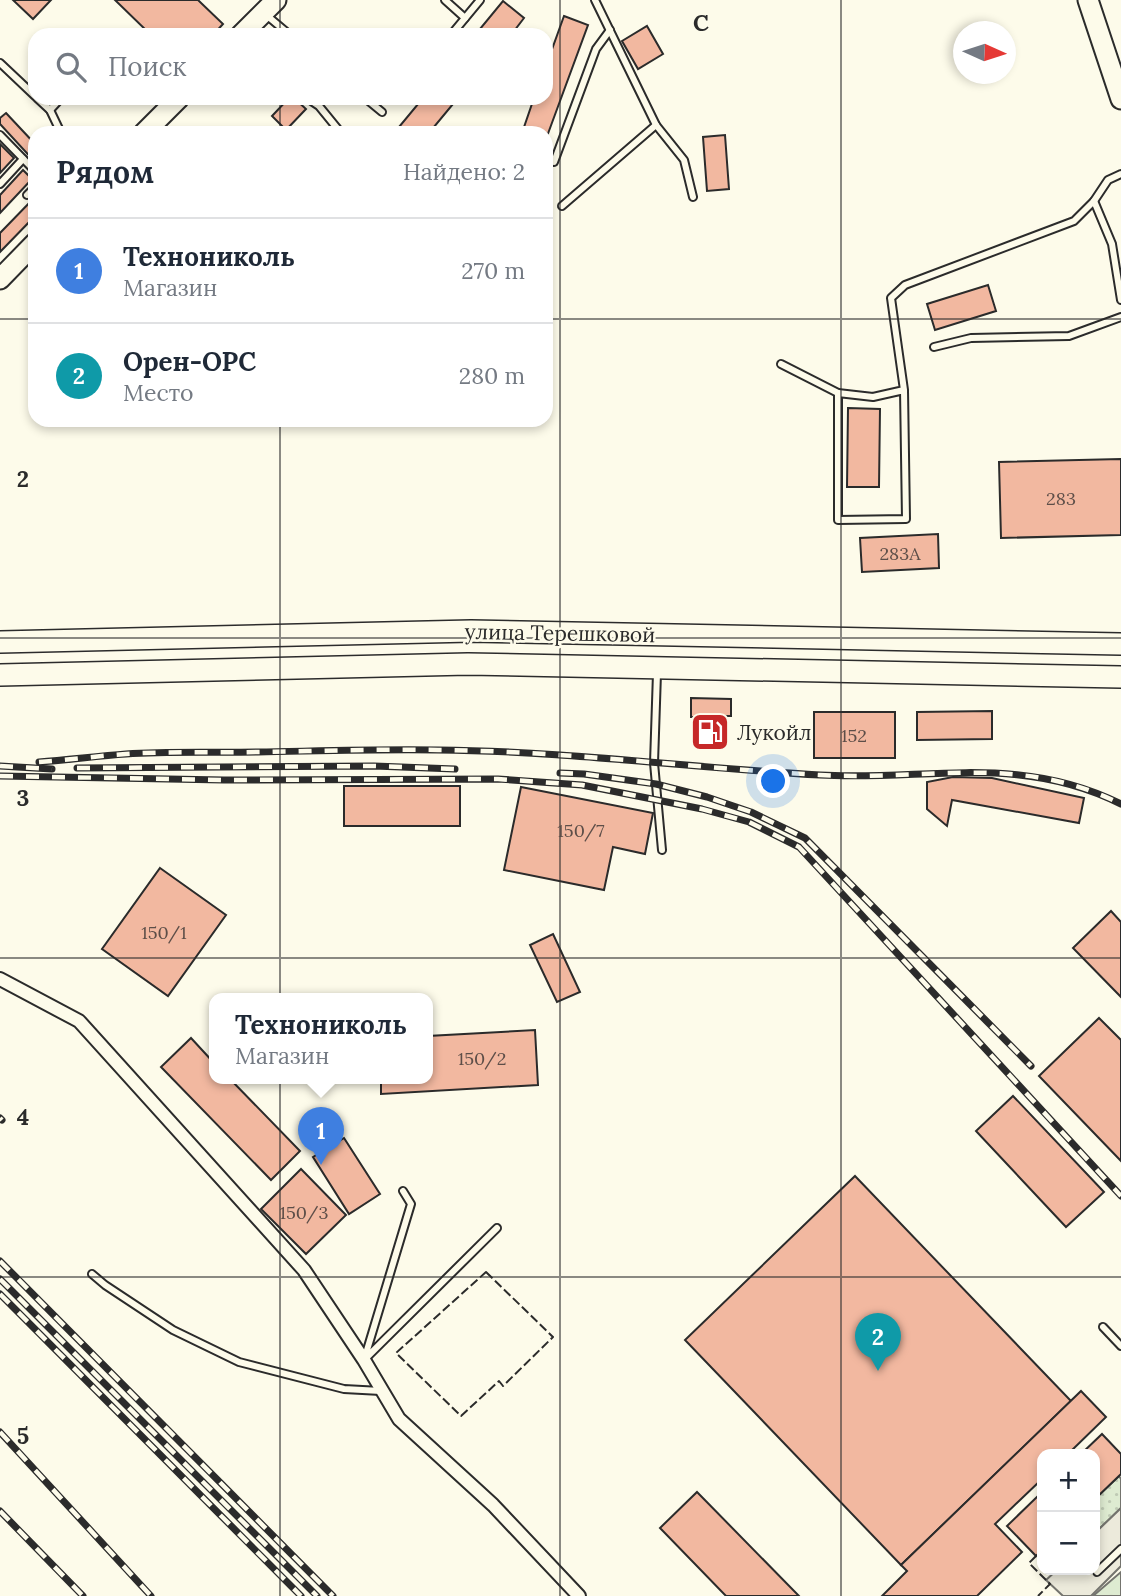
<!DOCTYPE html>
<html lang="ru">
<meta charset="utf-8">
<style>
body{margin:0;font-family:Lora,serif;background:#f2f2f3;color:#1f2937}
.controls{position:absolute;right:21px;bottom:21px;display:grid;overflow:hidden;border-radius:14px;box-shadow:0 4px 10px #0003}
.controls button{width:63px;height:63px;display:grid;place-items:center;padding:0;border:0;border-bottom:2px solid #e0e1e3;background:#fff;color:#1f2937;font:35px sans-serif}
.compass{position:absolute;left:953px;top:21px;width:63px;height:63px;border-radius:50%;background:#fff;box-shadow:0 4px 10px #0003;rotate:93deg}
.you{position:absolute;left:774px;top:782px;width:24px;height:24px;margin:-18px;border:5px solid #fff;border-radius:50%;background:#1a73e8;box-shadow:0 0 0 10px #1a73e833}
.badge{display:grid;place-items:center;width:46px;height:46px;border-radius:50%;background:#c62828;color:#fff;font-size:23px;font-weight:700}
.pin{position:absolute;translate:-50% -58px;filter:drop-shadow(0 2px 4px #0008)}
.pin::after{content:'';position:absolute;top:37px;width:24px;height:21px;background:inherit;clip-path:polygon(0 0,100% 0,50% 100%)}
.popup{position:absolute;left:209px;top:993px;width:224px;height:91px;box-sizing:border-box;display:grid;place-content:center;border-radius:14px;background:#fff;filter:drop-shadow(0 2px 5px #0005);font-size:23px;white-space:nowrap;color:#747a83}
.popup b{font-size:26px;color:#1f2937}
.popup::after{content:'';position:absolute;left:50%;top:100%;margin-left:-14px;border:14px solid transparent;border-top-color:#fff}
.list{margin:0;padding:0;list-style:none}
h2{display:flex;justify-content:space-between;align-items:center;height:91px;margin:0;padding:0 28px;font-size:30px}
h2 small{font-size:23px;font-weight:400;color:#747a83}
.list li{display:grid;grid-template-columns:46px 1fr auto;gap:21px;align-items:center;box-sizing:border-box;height:105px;padding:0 28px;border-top:2px solid #e0e1e3}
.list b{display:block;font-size:26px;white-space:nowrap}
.list p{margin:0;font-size:23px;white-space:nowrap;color:#747a83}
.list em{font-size:23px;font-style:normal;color:#747a83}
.icon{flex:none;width:38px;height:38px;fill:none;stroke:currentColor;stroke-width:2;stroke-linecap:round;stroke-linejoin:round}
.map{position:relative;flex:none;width:1121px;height:1596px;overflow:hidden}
.search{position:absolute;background:#fff;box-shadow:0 4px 10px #0003;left:28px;top:28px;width:525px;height:77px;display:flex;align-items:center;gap:18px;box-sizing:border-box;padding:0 24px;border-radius:21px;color:#747a83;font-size:26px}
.panel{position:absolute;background:#fff;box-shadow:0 4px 10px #0003;left:28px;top:126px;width:525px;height:301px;border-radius:21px}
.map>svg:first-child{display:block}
</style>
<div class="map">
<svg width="1121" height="1596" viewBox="0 0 1121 1596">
<defs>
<pattern id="grass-dots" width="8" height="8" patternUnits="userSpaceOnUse" patternTransform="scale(1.75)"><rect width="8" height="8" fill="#deebd1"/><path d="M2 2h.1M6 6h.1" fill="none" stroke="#bfcab4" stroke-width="1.8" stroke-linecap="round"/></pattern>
<pattern id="forest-crowns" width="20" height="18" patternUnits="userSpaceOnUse" patternTransform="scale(1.75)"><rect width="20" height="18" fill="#deebd1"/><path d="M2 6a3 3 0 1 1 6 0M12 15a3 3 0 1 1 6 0" fill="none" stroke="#bfcab4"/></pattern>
</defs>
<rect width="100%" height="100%" fill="#fdfbea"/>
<path fill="url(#grass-dots)" stroke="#74746e" stroke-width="2" d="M1119,1476L1121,1479V1508L1095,1533V1499Z"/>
<path fill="url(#forest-crowns)" stroke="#74746e" stroke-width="2" d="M1121,1572V1596H1093Z"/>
<path fill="#eceadb" stroke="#74746e" stroke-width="2" d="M1121,1508V1566L1091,1596H1063L1046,1580L1057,1570H1095V1533Z"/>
<g fill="#f2b8a0" stroke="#2b2b2b" stroke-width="2">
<path d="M13,0H51L33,19Z"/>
<path d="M115,0H198L223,24L213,35H151Z"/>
<path d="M503,1L524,18L511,35H475Z"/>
<path d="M564,16L588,25L546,139V133H522L534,98H546V66Z"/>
<path d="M647,26L663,54L638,69L622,41Z"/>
<path d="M289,98H294L306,109L286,130L272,116Z"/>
<path d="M423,98H458L429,133H394Z"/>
<path d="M6,113L35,144V162L0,124V118Z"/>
<path d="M725,135L729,189L707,191L703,137Z"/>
<path d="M0,144L14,158L0,173Z"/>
<path d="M23,170L32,179L0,213V195Z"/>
<path d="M35,197V216L0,252V233Z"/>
<path d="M988,285L996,311L935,330L927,304Z"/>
<path d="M848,408L880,409L879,487H847Z"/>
<path d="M1121,459V535L1001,538L999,462Z"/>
<path d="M938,534L939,568L862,572L860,538Z"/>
<path d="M691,698L731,699V716H722L721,748L698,747L699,717H691Z"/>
<path d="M992,711V739L917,740V712Z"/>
<rect x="814" y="712" width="81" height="46"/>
<path d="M953,777L992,778L1084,798L1079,823L952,800L947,826L927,809V782Z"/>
<rect x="344" y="786" width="116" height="40"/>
<path d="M521,787L653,813L645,854L613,847L604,890L504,870Z"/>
<path d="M160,868L226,915L168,996L102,949Z"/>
<path d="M1111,911L1121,922V997L1073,948Z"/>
<path d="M553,934L580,992L557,1002L530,945Z"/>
<path d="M1099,1018L1121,1040V1161L1039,1076Z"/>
<path d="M535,1030L538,1085L381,1094V1079H428V1036Z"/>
<path d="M191,1038L214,1063V1079H230L300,1151L271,1180L161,1067Z"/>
<path d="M1013,1096L1104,1192L1066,1227L976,1131Z"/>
<path d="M344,1138L380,1194L349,1214L313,1157Z"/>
<path d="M301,1169L346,1215L306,1254L261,1209Z"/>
<path d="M855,1176L1071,1401L901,1565L685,1340Z"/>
<path d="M1081,1391L1106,1417L1068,1454H1042V1479L995,1524L1022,1552L977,1596H882L907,1571L901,1565Z"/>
<path d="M1102,1434L1121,1454V1474L1095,1499V1454H1081Z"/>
<path d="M697,1492L799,1596H726L660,1528Z"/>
<path d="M1042,1492V1550L1036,1556L1007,1526Z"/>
</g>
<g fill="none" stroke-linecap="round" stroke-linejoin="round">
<g stroke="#2b2b2b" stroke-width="10">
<g id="lane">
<path d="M445,0L465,18"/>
<path d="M595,0L656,125L684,160L693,197"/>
<path d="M265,14L290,35"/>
<path d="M451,35L480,0"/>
<path d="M0,63L35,96"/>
<path d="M37,98L50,110L61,133"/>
<path d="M307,98L319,106L341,133"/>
<path d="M365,98L382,112"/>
<path d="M50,110L61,98"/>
<path d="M0,135L35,171"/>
<path d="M554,162L596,49L610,30"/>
<path d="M0,184L23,159"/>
<path d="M27,195L35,187"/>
<path d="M1094,201L1112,244L1121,300"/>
<path d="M562,206L656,125"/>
<path d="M934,347L971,338L1069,336L1121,317"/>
<path d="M781,364L838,393"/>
<path d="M904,390L873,397L838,393V520L906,519L904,390L891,298L905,285L1074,221L1094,201L1108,180L1121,174"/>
<path d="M657,673L654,763L662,850"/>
<path d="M403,1191L411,1204L364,1360L497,1228"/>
<path d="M92,1274L105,1285L173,1330L239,1362L344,1389L381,1391"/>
<path d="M1103,1327L1121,1346"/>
<path d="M1097,1572L1121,1549"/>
</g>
</g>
<g stroke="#2b2b2b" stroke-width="16">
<path id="street" d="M0,979L79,1021L304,1270L364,1360L399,1419L493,1505L579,1596"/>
</g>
<g stroke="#2b2b2b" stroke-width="23">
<g id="secondary">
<path d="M1088,0L1121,99"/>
<path d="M241,35L276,0"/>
<path d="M144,133L179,98"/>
<path d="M0,279L35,243"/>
</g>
</g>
<g stroke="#2b2b2b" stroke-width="24">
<g id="primary">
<path d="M0,642L471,631L1121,644"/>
<path d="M0,675L468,664L1121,677"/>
</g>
</g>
<use href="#lane" stroke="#fdfbea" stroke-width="6"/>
<use href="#street" stroke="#fdfbea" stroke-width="12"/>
<use href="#secondary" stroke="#fdfbea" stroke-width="19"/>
<use href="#primary" stroke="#fdfbea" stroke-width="21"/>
<g stroke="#2b2b2b" stroke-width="7">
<g id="rail">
<path d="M39,762C68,760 97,756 126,754C170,751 214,753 258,752C318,751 378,749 438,750C566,751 693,768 820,775C927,781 1019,753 1121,804"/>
<path d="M0,766L52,769"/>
<path d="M77,768L374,766L455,769"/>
<path d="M560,773L584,774L656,784L707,797L751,812L805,838L1031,1066"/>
<path d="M0,776L224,780L498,779L582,785L702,809L749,822L799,847L1121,1196"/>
<path d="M0,1118L2,1120"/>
<path d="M0,1261L333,1596"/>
<path d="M0,1279L317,1596"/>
<path d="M0,1294L301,1596"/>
<path d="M0,1432L151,1596"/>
<path d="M0,1511L83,1596"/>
</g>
</g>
<use href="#rail" stroke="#fdfbea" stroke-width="4.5" stroke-dasharray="13" stroke-linecap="butt"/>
<g stroke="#2b2b2b" stroke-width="2" stroke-dasharray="9 3.5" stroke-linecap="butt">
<path d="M486,1272L553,1337L503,1386L499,1381L461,1416L396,1353Z"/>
<path d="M1036,1556L1029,1563L1050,1584L1038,1596"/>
</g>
</g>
<path fill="none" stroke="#2b2b2b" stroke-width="2" stroke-opacity="0.55" d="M280,0V35M560,0V1596M841,0V1596M280,98V133M0,319H35M546,319H1121M280,420V1596M0,638H1121M0,958H1121M0,1277H1121"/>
<defs>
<g id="fuel-square" transform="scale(2.0125)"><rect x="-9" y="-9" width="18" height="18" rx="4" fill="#c62828" stroke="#fdfbea"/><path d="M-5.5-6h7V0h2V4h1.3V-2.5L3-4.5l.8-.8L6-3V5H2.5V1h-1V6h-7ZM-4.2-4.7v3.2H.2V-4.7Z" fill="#fff"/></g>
</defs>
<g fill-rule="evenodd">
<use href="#fuel-square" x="710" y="732"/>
</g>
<g text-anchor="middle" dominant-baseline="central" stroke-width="5" stroke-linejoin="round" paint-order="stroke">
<g font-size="18" fill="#5d4e48">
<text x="1061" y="498">283</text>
<text x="900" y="553">283А</text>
<text x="854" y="735">152</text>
<text x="581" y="830">150/7</text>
<text x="164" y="932">150/1</text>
<text x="482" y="1058">150/2</text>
<text x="304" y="1212">150/3</text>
</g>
<g font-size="21" fill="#2b2b2b" stroke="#fdfbea">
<text transform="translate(560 633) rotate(1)">улица Терешковой</text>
</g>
<g font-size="21" fill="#2b2b2b" stroke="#fdfbea" text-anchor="start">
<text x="737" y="732">Лукойл</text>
</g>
</g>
<g font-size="23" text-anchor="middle" font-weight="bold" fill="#2b2b2b" stroke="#fdfbea" stroke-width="5" stroke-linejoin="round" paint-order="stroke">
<text x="701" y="31">C</text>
<text x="23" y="487">2</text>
<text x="23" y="806">3</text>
<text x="23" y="1125">4</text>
<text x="23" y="1444">5</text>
</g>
</svg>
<div class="controls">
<button>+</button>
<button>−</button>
</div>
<svg class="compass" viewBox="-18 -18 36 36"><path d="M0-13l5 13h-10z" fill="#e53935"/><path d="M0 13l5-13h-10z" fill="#747a83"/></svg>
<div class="you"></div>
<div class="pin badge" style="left:321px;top:1165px;background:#3f7fe0">1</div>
<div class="popup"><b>Технониколь</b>Магазин</div>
<div class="pin badge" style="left:878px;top:1371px;background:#0f9aa8">2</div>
<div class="search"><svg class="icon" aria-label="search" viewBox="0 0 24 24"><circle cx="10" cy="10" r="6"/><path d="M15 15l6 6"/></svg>Поиск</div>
<section class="panel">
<h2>Рядом<small>Найдено: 2</small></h2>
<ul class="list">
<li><span class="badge" style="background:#3f7fe0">1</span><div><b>Технониколь</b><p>Магазин</p></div><em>270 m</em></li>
<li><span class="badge" style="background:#0f9aa8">2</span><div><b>Орен-ОРС</b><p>Место</p></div><em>280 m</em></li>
</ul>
</section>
</div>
